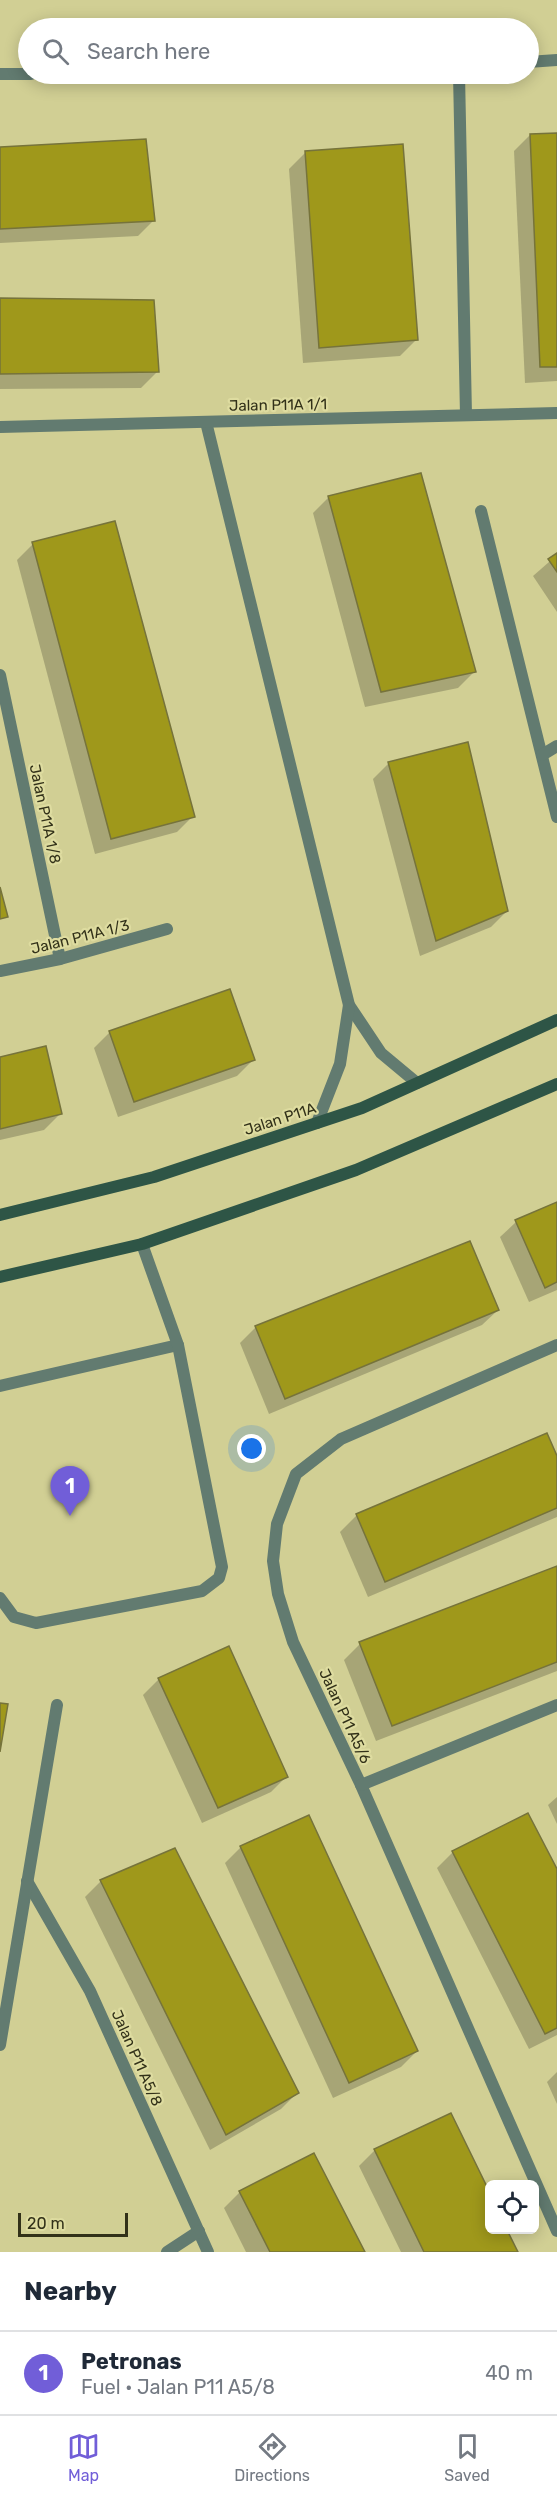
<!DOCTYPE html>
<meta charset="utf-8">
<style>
body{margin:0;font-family:Rubik,sans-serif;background:#f2f2f3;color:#1f2937}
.controls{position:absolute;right:18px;bottom:18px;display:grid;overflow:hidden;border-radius:9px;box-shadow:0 3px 15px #0003}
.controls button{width:54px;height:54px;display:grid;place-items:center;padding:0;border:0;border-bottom:2px solid #e0e1e3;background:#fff;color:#1f2937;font:30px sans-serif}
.scale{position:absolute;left:18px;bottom:15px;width:110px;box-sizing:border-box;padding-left:6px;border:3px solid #323119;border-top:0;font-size:16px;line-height:21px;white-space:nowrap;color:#323119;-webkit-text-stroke:4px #dedca0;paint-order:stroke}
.you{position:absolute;left:252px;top:1449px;width:21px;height:21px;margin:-15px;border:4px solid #fff;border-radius:50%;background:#1a73e8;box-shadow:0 0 0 9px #1a73e833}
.badge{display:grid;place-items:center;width:39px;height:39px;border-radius:50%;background:#715ed8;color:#fff;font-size:20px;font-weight:700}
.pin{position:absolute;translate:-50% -50px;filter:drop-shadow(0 2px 3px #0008)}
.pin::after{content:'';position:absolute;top:32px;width:21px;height:18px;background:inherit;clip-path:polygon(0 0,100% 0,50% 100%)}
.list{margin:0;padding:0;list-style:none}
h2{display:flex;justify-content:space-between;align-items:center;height:78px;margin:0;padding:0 24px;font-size:26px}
h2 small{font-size:20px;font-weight:400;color:#747a83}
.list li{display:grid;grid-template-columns:39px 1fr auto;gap:18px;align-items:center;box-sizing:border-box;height:84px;padding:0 24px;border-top:2px solid #e0e1e3}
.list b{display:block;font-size:22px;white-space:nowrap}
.list p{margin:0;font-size:20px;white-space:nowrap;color:#747a83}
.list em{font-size:20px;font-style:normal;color:#747a83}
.icon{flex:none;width:33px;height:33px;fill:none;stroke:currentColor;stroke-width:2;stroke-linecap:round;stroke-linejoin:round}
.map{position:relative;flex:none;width:557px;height:2252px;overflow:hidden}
.search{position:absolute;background:#fff;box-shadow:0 3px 15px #0003;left:18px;right:18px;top:18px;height:66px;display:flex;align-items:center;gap:15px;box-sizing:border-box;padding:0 21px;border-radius:33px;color:#747a83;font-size:22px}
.sheet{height:162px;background:#fff}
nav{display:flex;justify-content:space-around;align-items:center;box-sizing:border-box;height:84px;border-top:2px solid #e0e1e3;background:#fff;font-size:16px;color:#747a83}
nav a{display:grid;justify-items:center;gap:3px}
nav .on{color:#715ed8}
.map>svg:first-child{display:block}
</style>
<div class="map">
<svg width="557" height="2252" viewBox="0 0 557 2252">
<rect width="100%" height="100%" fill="#d1cf94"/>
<g fill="#0003">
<path d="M557,134V381L525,383L514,151L530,135Z"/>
<path d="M0,149L154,220L138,236L0,243Z"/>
<path d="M305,153L416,340L400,356L303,363L289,169Z"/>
<path d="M0,300L157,372L141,388L0,389Z"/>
<path d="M329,497L474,672L458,688L365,707L313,513Z"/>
<path d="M33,544L193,816L177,832L95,854L17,560Z"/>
<path d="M557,555V612L533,576Z"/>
<path d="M389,763L507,911L491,927L420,956L373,779Z"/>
<path d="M110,1032L253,1060L237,1076L118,1117L94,1048Z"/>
<path d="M0,1059L60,1114L44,1130L0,1140Z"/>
<path d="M557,1203V1290L529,1302L500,1237L516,1222Z"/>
<path d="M498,1310L482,1325L269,1414L240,1343L256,1327Z"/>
<path d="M546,1435L557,1460V1517L368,1597L340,1532L356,1516Z"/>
<path d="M557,1567V1671L376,1741L344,1660L360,1644Z"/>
<path d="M159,1679L287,1776L271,1792L202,1823L143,1695Z"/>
<path d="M557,1797V1824L548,1805Z"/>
<path d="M241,1847L417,2051L401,2067L333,2098L225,1863Z"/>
<path d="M453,1852L557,1872V2035L529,2049L437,1868Z"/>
<path d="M101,1881L297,2093L281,2109L210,2150L85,1897Z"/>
<path d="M557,2072V2104L547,2082Z"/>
<path d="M375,2150L490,2230H505L516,2252H401L359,2166Z"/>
<path d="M240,2192L364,2252H246L224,2208Z"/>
</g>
<g fill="#9f981b" stroke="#76733b" stroke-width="1.5">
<path d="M557,133V367H540L530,134Z"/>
<path d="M146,139L155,221L0,229V147Z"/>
<path d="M403,144L418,340L319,348L305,151Z"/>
<path d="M0,298L154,300L159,372L0,374Z"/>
<path d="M421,473L476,672L381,692L328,496Z"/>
<path d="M115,521L195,817L111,839L32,542Z"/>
<path d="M557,553V572L548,559Z"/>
<path d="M468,742L508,911L436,941L388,762Z"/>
<path d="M0,887L8,917L0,919Z"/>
<path d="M230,989L255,1060L134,1102L109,1031Z"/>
<path d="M46,1046L62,1114L0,1129V1057Z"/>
<path d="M557,1202V1282L545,1288L515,1220Z"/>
<path d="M470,1241L499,1310L285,1399L255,1326Z"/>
<path d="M547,1433L557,1456V1508L385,1582L356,1514Z"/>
<path d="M557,1566V1662L392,1726L359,1642Z"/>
<path d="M229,1646L288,1777L218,1808L158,1678Z"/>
<path d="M0,1703L8,1704L0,1752Z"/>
<path d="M528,1813L557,1869V2028L545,2034L452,1851Z"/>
<path d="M309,1815L418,2051L349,2083L240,1846Z"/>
<path d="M175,1848L299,2093L226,2135L100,1880Z"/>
<path d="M451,2113L490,2193V2230H507L518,2252H424L374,2149Z"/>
<path d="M314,2153L365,2252H270L239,2191Z"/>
</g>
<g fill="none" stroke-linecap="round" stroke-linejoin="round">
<g stroke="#627b70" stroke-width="12">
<path d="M0,1386L178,1345"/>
<path d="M0,1598L14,1617L36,1623L202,1591L219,1578L222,1567L178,1345L142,1244"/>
</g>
<g stroke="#627b70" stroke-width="12">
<path d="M528,62L557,60"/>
<path d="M0,74H31"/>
<path d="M459,74L466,415"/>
<path d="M206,422L349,1005L381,1053L417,1083"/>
<path d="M0,427L557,413"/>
<path d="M481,511L557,817"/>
<path d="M0,675L60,959"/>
<path d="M542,755L557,746"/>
<path d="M0,971L60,959L167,929"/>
<path d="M317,1123L340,1064L349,1005"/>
<path d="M557,1345L341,1439L296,1474L277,1524L273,1561L278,1594L293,1642L361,1785L557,2231"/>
<path d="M361,1785L557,1705"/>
<path d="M27,1881L90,1991L208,2252"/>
<path d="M0,2045L57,1705"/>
<path d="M167,2252L199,2231"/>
</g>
<g stroke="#2e5546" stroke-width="12">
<path d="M0,1215L154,1177L362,1108L557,1020"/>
<path d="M0,1277L142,1244L356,1170L557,1084"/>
</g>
</g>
<g text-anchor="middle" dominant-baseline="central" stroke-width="4.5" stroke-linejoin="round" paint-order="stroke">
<g font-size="15" fill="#323119" stroke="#dedca0">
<text transform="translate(278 405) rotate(-1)">Jalan P11A 1/1</text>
<text transform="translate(45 814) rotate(78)">Jalan P11A 1/8</text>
<text transform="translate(80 937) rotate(-14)">Jalan P11A 1/3</text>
<text transform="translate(280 1119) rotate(-18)">Jalan P11A</text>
<text transform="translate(345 1716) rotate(65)">Jalan P11 A5/6</text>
<text transform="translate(137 2058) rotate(66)">Jalan P11 A5/8</text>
</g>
</g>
</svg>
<div class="controls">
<button><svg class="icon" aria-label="locate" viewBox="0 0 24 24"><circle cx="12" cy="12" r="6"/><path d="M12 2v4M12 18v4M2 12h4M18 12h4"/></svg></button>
</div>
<div class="scale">20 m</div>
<div class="you"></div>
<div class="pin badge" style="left:70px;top:1516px">1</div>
<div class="search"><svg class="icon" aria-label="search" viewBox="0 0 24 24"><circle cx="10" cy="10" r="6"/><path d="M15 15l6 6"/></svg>Search here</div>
</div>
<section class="sheet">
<h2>Nearby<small></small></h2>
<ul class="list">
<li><span class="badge">1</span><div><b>Petronas</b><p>Fuel · Jalan P11 A5/8</p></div><em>40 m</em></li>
</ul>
</section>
<nav>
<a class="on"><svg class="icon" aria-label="map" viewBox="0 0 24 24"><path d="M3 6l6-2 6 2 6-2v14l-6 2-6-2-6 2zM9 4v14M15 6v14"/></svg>Map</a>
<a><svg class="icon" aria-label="directions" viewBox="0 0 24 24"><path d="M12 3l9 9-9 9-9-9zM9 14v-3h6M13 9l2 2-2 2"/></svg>Directions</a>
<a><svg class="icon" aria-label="saved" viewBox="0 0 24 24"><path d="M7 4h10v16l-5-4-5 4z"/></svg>Saved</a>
</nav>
